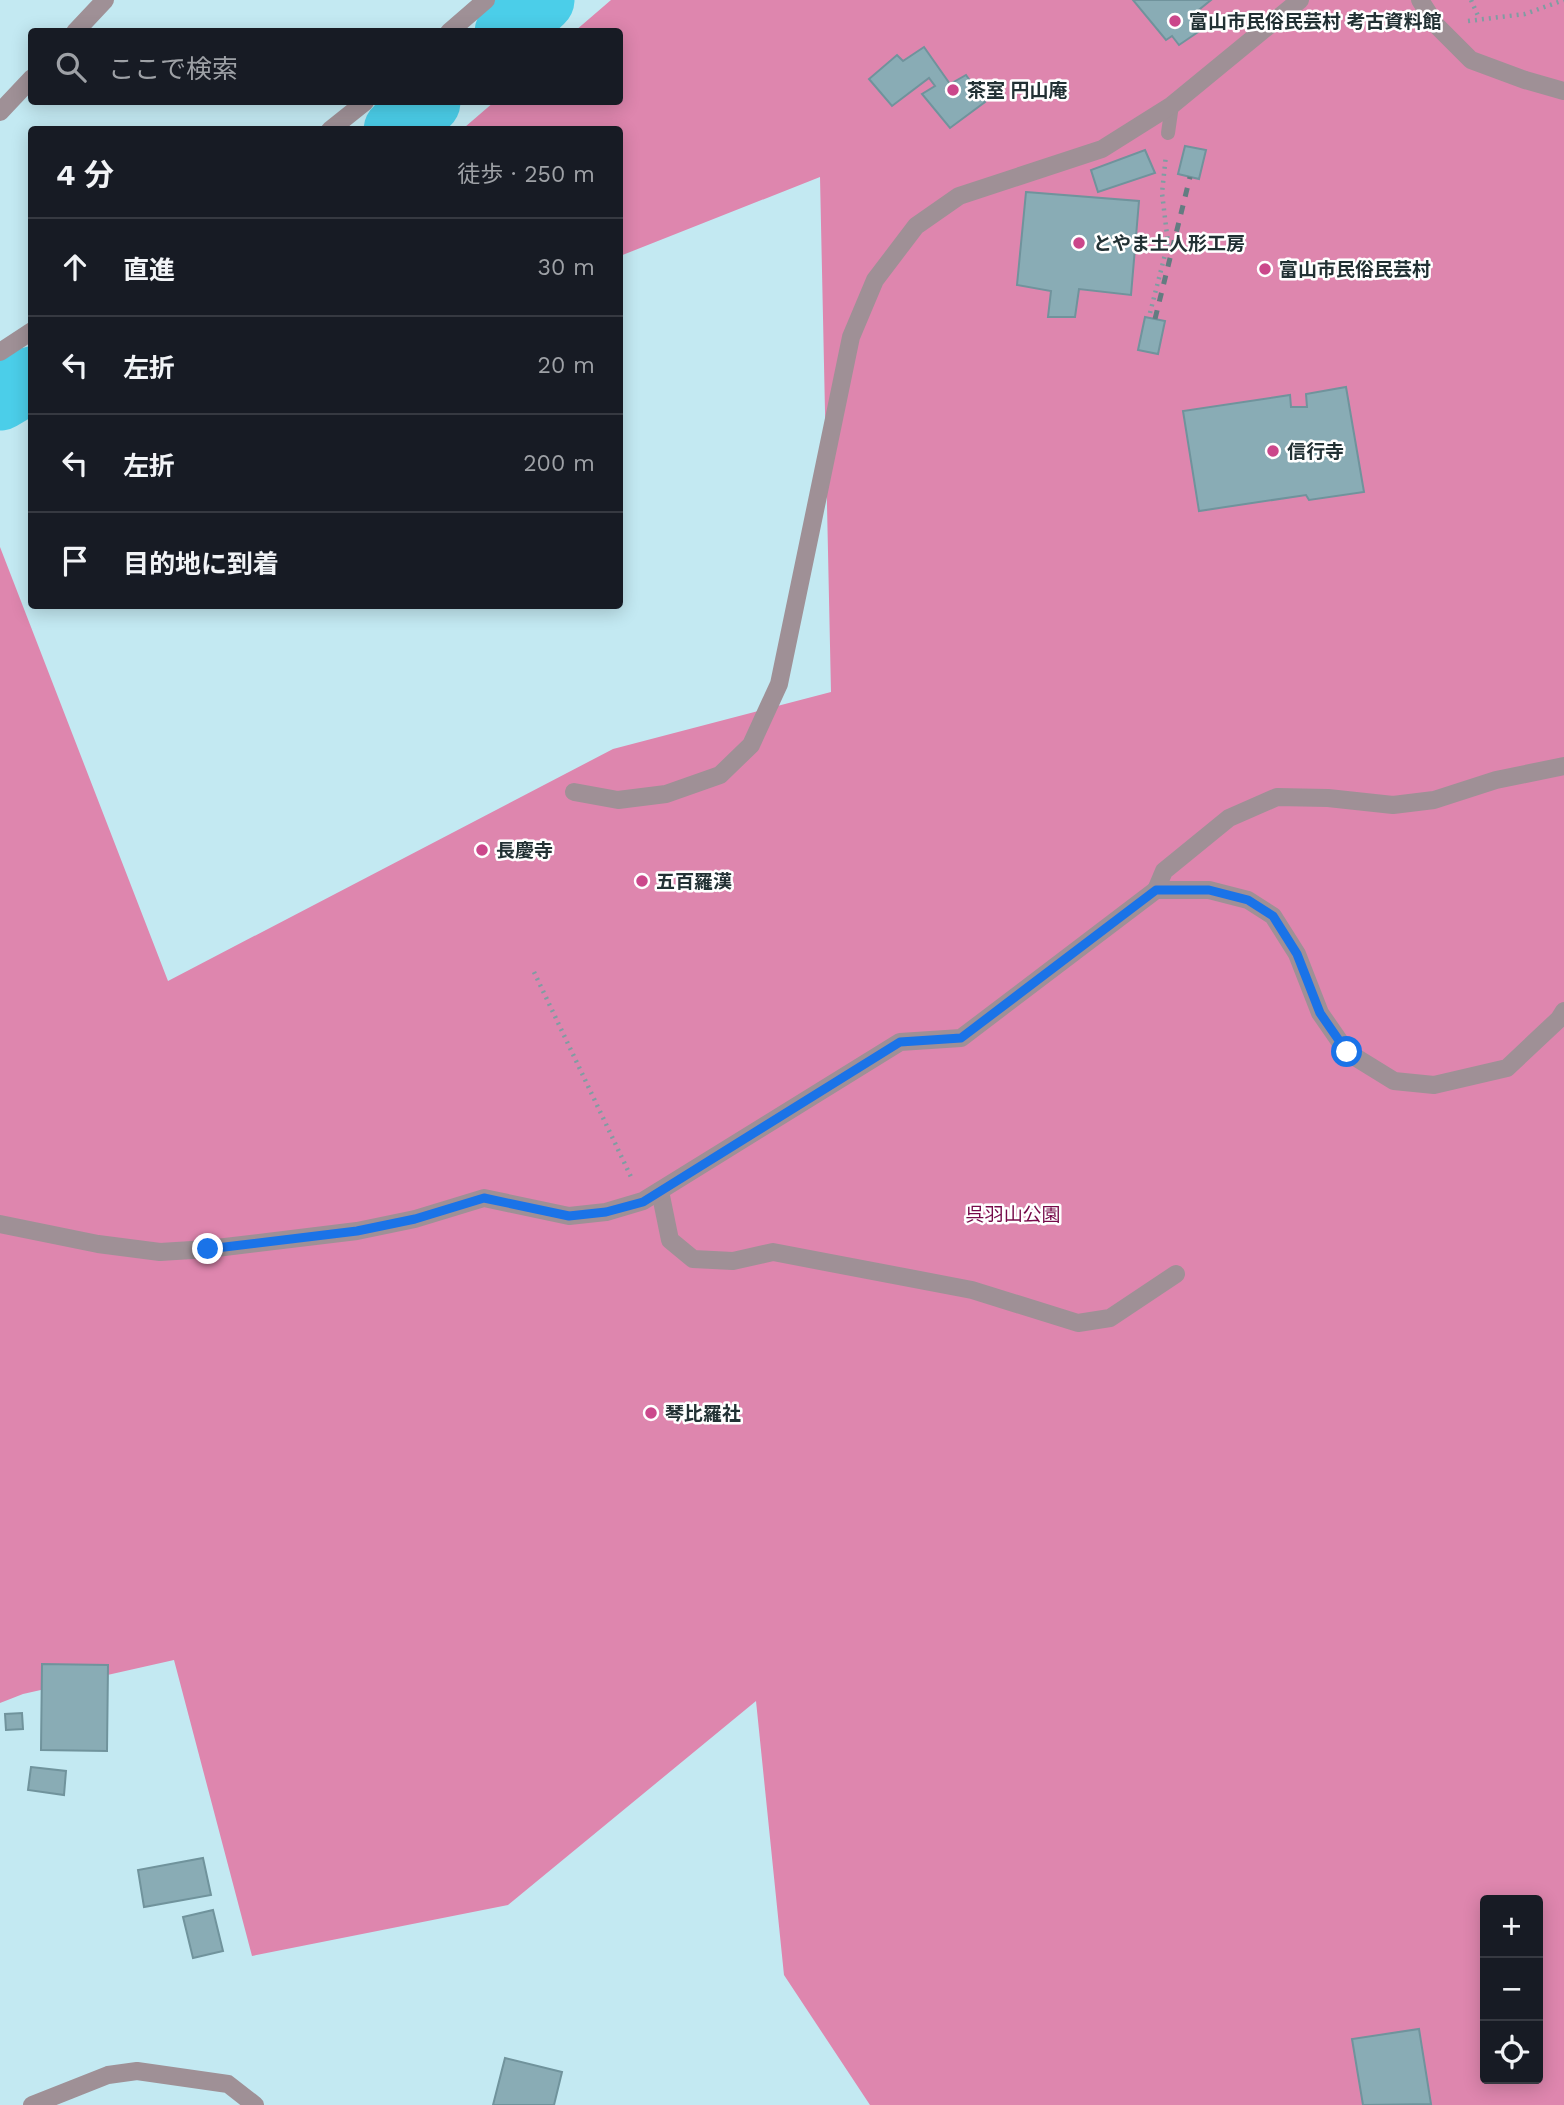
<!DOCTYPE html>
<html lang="ja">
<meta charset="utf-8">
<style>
body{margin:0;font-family:"Work Sans","Noto Sans JP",sans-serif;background:#242831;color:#f1f3f6}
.controls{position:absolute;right:21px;bottom:21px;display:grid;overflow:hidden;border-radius:7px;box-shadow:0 4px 18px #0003}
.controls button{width:63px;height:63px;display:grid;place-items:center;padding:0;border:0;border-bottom:2px solid #363941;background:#171b24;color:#f1f3f6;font:35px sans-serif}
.stop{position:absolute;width:21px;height:21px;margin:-16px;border:5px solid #1a73e8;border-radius:50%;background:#fff}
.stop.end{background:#1a73e8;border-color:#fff;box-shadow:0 2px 7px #0008}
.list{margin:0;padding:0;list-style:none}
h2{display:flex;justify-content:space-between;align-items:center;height:91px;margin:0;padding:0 28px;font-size:30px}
h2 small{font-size:23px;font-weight:400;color:#9ea1a6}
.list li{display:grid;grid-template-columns:46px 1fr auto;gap:21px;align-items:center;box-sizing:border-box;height:98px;padding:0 28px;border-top:2px solid #363941}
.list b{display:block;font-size:26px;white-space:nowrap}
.list em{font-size:23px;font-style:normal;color:#9ea1a6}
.icon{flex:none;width:38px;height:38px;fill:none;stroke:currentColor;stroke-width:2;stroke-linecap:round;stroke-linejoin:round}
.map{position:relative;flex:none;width:1564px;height:2105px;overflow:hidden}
.search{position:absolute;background:#171b24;box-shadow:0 4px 18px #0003;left:28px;top:28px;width:595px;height:77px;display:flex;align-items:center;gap:18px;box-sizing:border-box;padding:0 24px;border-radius:7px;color:#9ea1a6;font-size:26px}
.panel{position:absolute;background:#171b24;box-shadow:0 4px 18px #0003;left:28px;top:126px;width:595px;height:483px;border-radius:7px}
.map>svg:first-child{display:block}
</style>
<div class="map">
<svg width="1564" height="2105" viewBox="0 0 1564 2105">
<rect width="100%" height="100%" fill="#c3e9f2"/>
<path fill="#de86ae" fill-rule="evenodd" d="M611,0H1564V2105H870L784,1975L756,1701L508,1905L252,1956L174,1660L23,1694L0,1703V547L168,981L613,749L831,692L820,177L620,256V130H466L465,127L494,102H620V32L575,31ZM1485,1900H1538V2079H1485Z"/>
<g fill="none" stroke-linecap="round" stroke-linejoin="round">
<g stroke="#4bcee9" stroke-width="65">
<path d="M507,32L542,0"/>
<path d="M396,130L428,102"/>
<path d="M0,398L32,379"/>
</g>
</g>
<g fill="#89acb5" stroke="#70939c" stroke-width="2">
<path d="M1133,0H1211L1195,13L1204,28L1179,45L1172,36L1166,40Z"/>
<path d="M924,47L950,84L966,75L985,102L950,128L922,94L935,86L929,78L892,106L869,79L897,55L903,61Z"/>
<path d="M1185,146L1206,150L1199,179L1178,174Z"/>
<path d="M1145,150L1155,173L1098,192L1091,170Z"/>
<path d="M1026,192L1139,201L1131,295L1079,289L1075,317H1048L1051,291L1017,285Z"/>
<path d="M1145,317L1165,321L1158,354L1138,350Z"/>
<path d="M1346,387L1364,492L1309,500L1306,495L1199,511L1183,411L1290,395L1291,407H1307L1306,394Z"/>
<path d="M42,1664L108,1665L107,1751L41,1750Z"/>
<path d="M22,1713L23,1729L6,1730L5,1714Z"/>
<path d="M31,1767L66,1771L64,1795L28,1790Z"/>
<path d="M203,1858L211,1895L144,1907L138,1870Z"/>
<path d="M213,1910L223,1951L193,1958L183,1917Z"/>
<path d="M1419,2029L1431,2104L1363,2105L1352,2039Z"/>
<path d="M505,2058L562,2072L554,2105H493Z"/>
</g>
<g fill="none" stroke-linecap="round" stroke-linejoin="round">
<g stroke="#809ca2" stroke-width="4.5" stroke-dasharray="2 5" stroke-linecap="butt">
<path d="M1471,0L1479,18"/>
<path d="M1468,21L1525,14L1564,0"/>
<path d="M1150,313L1168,243L1162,193L1166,155"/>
<path d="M534,972L632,1179"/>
</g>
<path stroke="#9f9096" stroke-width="14" d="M1168,133L1172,105"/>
<g stroke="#9f9096" stroke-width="18">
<path d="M449,32L486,0"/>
<path d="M330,130L365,102"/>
<path d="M0,352L32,331"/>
<path d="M574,792L618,800L666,794L720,775L751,745L779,684L851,337L875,280L916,226L959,196L1102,149L1172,105L1300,0"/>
<path d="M1156,890L1164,871L1229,818L1277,797L1328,798L1393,805L1434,800L1496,780L1564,766"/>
<path d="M660,1191L670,1240L693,1259L733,1261L773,1252L972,1290L1078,1323L1110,1318L1176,1274"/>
<path d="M0,1224L98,1244L160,1252L208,1249L357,1231L415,1219L484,1198L569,1216L606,1212L643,1201L900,1042L961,1038L1156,890H1209L1248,900L1273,916L1297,954L1320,1013L1347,1052L1394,1081L1434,1085L1507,1068L1559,1019L1564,1011"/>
<path d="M32,2105L108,2075L137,2071L228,2084L255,2105"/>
</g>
<g stroke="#9f9096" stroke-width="18">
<path d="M1420,0L1436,25L1471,60L1525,80L1564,91"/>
<path d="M75,32L105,0"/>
<path d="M0,112L32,78"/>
</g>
<path stroke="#637c81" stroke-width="5" stroke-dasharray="9 9" stroke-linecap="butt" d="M1155,319L1190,177"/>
</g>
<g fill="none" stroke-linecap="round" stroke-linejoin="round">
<path stroke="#1a73e8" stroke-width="9" d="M208,1249L357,1231L415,1219L484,1198L569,1216L606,1212L643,1202L900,1042L961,1038L1156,890H1209L1248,900L1273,916L1297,954L1320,1013L1347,1052"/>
</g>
<g fill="#cb478b" stroke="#fff" stroke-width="2.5">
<circle cx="1175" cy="21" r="7"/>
<circle cx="953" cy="90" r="7"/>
<circle cx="1079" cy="243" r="7"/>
<circle cx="1265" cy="269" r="7"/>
<circle cx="1273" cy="451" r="7"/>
<circle cx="482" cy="850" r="7"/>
<circle cx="642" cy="881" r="7"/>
<circle cx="651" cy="1413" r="7"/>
</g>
<g text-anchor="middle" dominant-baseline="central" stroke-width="5" stroke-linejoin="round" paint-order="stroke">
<g font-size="19" font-weight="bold" fill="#223134" stroke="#fff" text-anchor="start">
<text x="1189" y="21">富山市民俗民芸村 考古資料館</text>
<text x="967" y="90">茶室 円山庵</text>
<text x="1093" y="243">とやま土人形工房</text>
<text x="1279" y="269">富山市民俗民芸村</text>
<text x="1287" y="451">信行寺</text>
<text x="496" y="850">長慶寺</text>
<text x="656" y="881">五百羅漢</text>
<text x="665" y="1413">琴比羅社</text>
</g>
<g font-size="19" fill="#750949" stroke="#fff">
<text x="1013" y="1214">呉羽山公園</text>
</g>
</g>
</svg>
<div class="controls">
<button>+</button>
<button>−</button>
<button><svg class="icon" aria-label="locate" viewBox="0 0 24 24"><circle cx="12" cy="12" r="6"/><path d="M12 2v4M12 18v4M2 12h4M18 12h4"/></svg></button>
</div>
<div class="stop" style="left:1347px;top:1052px"></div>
<div class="stop end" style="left:208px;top:1249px"></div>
<div class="search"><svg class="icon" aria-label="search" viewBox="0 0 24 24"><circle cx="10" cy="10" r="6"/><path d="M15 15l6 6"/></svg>ここで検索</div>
<section class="panel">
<h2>4 分<small>徒歩 · 250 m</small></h2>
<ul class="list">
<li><svg class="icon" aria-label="ahead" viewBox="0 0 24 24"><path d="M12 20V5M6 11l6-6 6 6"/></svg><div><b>直進</b></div><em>30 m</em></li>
<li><svg class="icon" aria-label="left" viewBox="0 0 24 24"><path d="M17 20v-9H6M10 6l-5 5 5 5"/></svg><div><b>左折</b></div><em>20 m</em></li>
<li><svg class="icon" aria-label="left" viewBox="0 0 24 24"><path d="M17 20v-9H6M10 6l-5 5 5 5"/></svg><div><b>左折</b></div><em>200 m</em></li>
<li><svg class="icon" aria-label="arrive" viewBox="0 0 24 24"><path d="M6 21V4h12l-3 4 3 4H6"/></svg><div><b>目的地に到着</b></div></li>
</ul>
</section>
</div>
